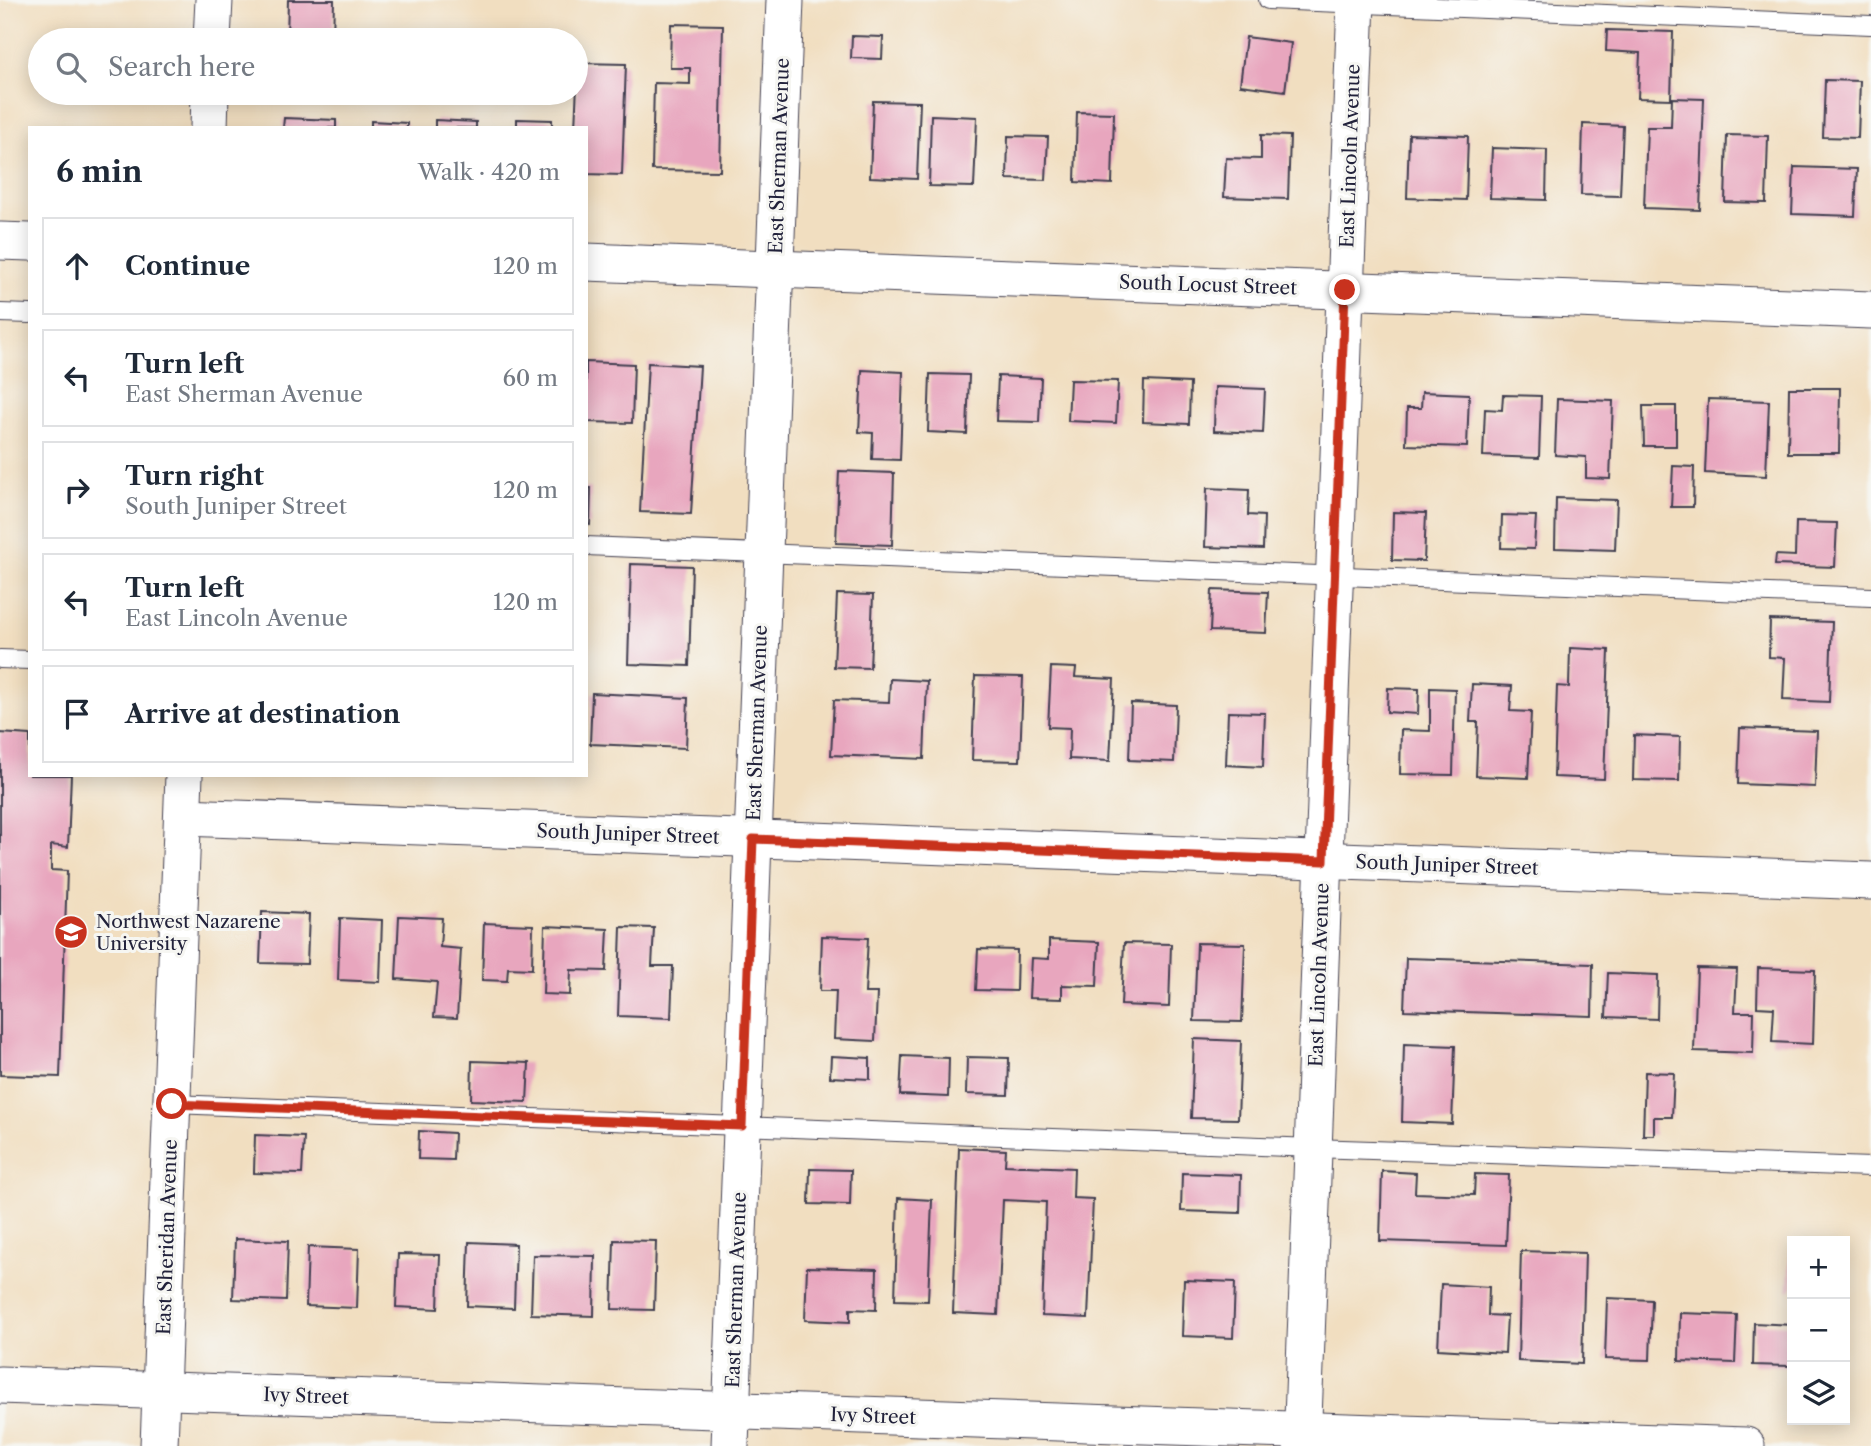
<!DOCTYPE html>
<meta charset="utf-8">
<style>
body{margin:0;font-family:"Libre Caslon Text",serif;background:#f6f6f7;color:#1f2937}
.controls{position:absolute;right:21px;bottom:21px;display:grid;overflow:hidden;border-radius:0px;box-shadow:0 4px 18px #0003}
.controls button{width:63px;height:63px;display:grid;place-items:center;padding:0;border:0;border-bottom:2px solid #e0e1e3;background:#fff;color:#1f2937;font:35px sans-serif}
.stop{position:absolute;width:21px;height:21px;margin:-16px;border:5px solid #c8321e;border-radius:50%;background:#fff}
.stop.end{background:#c8321e;border-color:#fff;box-shadow:0 2px 7px #0008}
.list{margin:0;padding:0;list-style:none}
h2{display:flex;justify-content:space-between;align-items:center;height:91px;margin:0;padding:0 28px;font-size:30px}
h2 small{font-size:23px;font-weight:400;color:#747a83}
.list li{display:grid;grid-template-columns:46px 1fr auto;gap:21px;align-items:center;box-sizing:border-box;height:98px;margin:0 14px 14px;padding:0 14px;border:2px solid #e0e1e3;border-radius:0px}
.list b{display:block;font-size:26px;white-space:nowrap}
.list p{margin:0;font-size:23px;white-space:nowrap;color:#747a83}
.list em{font-size:23px;font-style:normal;color:#747a83}
.icon{flex:none;width:38px;height:38px;fill:none;stroke:currentColor;stroke-width:2;stroke-linecap:round;stroke-linejoin:round}
.map{position:relative;flex:none;width:1871px;height:1446px;overflow:hidden}
.search{position:absolute;background:#fff;box-shadow:0 4px 18px #0003;left:28px;top:28px;width:560px;height:77px;display:flex;align-items:center;gap:18px;box-sizing:border-box;padding:0 24px;border-radius:38px;color:#747a83;font-size:26px}
.panel{position:absolute;background:#fff;box-shadow:0 4px 18px #0003;left:28px;top:126px;width:560px;height:651px;border-radius:0px}
.map>svg:first-child{display:block}
</style>
<div class="map">
<svg width="1871" height="1446" viewBox="0 0 1871 1446">
<rect width="100%" height="100%" fill="#f6f6f2"/>
<filter id="ink" filterUnits="userSpaceOnUse"><feTurbulence type="fractalNoise" baseFrequency=".0143" numOctaves="2"/><feDisplacementMap in="SourceGraphic" scale="14" xChannelSelector="R" yChannelSelector="G"/><feConvolveMatrix kernelMatrix="1 2 1 2 8 2 1 2 1" color-interpolation-filters="sRGB"/></filter>
<filter id="wash" filterUnits="userSpaceOnUse"><feTurbulence type="fractalNoise" baseFrequency=".00686" numOctaves="4" result="noise"/><feDisplacementMap in="SourceGraphic" scale="28" xChannelSelector="R" yChannelSelector="G"/><feGaussianBlur stdDeviation="1.57" result="paint"/><feColorMatrix in="noise" values="0 0 0 0 0 0 0 0 0 0 0 0 0 0 0 0 0 1.4 0 .05"/><feComposite in="paint" operator="in"/></filter>
<g filter="url(#wash)">
<rect width="100%" height="100%" fill="#f1dec0"/>
<g id="blocks">
<g fill="#e8a6be">
<path d="M288,0H334L333,40H287Z"/>
<path d="M671,24L723,25L720,171L652,170L654,83L690,84V68H670Z"/>
<path d="M1607,30L1673,32L1671,99L1638,98L1640,53L1606,51Z"/>
<path d="M852,36L883,37L882,59L851,58Z"/>
<path d="M1246,37L1291,43L1285,91L1240,85Z"/>
<path d="M578,63L626,64L622,175L586,174V128H575Z"/>
<path d="M1825,80L1860,81L1858,138L1823,137Z"/>
<path d="M1672,98L1704,99L1700,210L1644,208L1647,127H1671Z"/>
<path d="M873,101L920,102L917,179L870,177Z"/>
<path d="M1077,112L1114,113L1112,184L1075,182Z"/>
<path d="M931,115L977,117L974,187L929,186Z"/>
<path d="M284,118L336,120V128H283Z"/>
<path d="M517,119L552,120V128H517Z"/>
<path d="M435,120L476,122V128H435Z"/>
<path d="M371,121L407,123V128H371Z"/>
<path d="M1583,124L1623,126L1620,196L1581,195Z"/>
<path d="M1409,134L1468,136L1466,200L1407,198Z"/>
<path d="M1261,135L1290,136L1288,199L1224,197L1226,158L1261,159Z"/>
<path d="M1727,135L1768,136L1766,203L1725,202Z"/>
<path d="M1008,136L1048,137L1046,180L1007,179Z"/>
<path d="M1492,148L1547,150L1546,200L1490,198Z"/>
<path d="M1794,167L1857,169L1855,216L1792,214Z"/>
<path d="M586,362L634,364L632,423L586,422Z"/>
<path d="M648,363L700,366L691,514L640,512Z"/>
<path d="M862,370L903,372L900,460L872,459L873,433L859,432Z"/>
<path d="M930,374L969,375L967,434L928,432Z"/>
<path d="M998,376L1041,378L1039,422L996,421Z"/>
<path d="M1070,380L1118,381L1116,423L1068,421Z"/>
<path d="M1144,381L1190,383L1189,424L1143,422Z"/>
<path d="M1215,387L1265,389L1263,433L1214,431Z"/>
<path d="M1789,388H1840L1839,453H1788Z"/>
<path d="M1422,392L1469,394L1467,447L1406,445L1407,408H1421Z"/>
<path d="M1503,395L1541,396L1539,458L1483,456L1485,409L1502,410Z"/>
<path d="M1557,399L1613,401L1610,479L1586,478V457L1555,455Z"/>
<path d="M1708,399L1769,401L1766,476L1705,473Z"/>
<path d="M1643,406H1676V446H1644Z"/>
<path d="M1673,466L1694,467L1693,507H1671Z"/>
<path d="M839,471L894,473L892,545L836,543Z"/>
<path d="M586,488H591L590,525L586,524Z"/>
<path d="M1207,488L1249,490L1248,515L1264,516L1263,549L1205,547Z"/>
<path d="M1556,498L1617,500L1615,550L1555,548Z"/>
<path d="M1393,512L1426,513L1424,561L1392,560Z"/>
<path d="M1502,515L1536,516L1534,549L1501,548Z"/>
<path d="M1796,522L1837,523L1835,567L1775,565L1776,555L1795,556Z"/>
<path d="M631,564L692,566L689,666L628,664Z"/>
<path d="M1212,590L1268,592L1266,633L1210,631Z"/>
<path d="M837,594L873,595L870,668L834,667Z"/>
<path d="M1770,620L1832,622L1829,702L1783,700L1785,658L1769,657Z"/>
<path d="M1570,648L1609,650L1604,779L1554,777L1557,686L1569,687Z"/>
<path d="M1051,667L1076,668L1075,677L1114,679L1110,761L1069,759L1070,728L1048,727Z"/>
<path d="M975,676L1023,677L1020,761L972,760Z"/>
<path d="M890,679L927,681L924,759L831,755L834,700L889,702Z"/>
<path d="M1472,684L1512,686L1510,711L1531,712L1528,778L1476,776L1478,722H1470Z"/>
<path d="M1388,688L1419,689L1418,714L1387,712Z"/>
<path d="M1430,688L1455,689L1453,775L1400,774L1401,730L1430,731Z"/>
<path d="M592,693L688,698L686,748L590,744Z"/>
<path d="M1131,703L1176,705L1174,762L1129,760Z"/>
<path d="M1228,712L1265,713L1263,767L1226,765Z"/>
<path d="M1740,728L1817,731L1815,787L1738,784Z"/>
<path d="M0,733L30,735V775H71L68,847L51,845V870L67,871L60,1077L0,1075Z"/>
<path d="M1634,735L1680,737L1679,781L1633,780Z"/>
<path d="M262,912L309,914L307,964L260,963Z"/>
<path d="M399,916L442,918L440,947L461,949L457,1018L434,1017L437,982L396,979Z"/>
<path d="M340,918L382,920L380,982L338,980Z"/>
<path d="M484,923L533,925L532,969L508,968L507,981L482,980Z"/>
<path d="M545,926L608,929L606,971L571,970L570,995L543,994Z"/>
<path d="M621,927L654,928L652,966H673L671,1018L618,1016Z"/>
<path d="M822,936L868,938L865,993H877L875,1041L834,1039L836,991H820Z"/>
<path d="M1049,940L1099,942L1097,986L1062,985V999L1029,998L1031,958L1049,959Z"/>
<path d="M1124,943L1171,944L1169,1007L1121,1005Z"/>
<path d="M1197,943L1245,944L1242,1022L1194,1021Z"/>
<path d="M978,949L1017,950L1016,991L976,990Z"/>
<path d="M1406,958L1593,964L1592,1016L1404,1010Z"/>
<path d="M1697,968L1737,969L1735,1012H1754L1753,1053L1694,1051Z"/>
<path d="M1758,968L1815,970L1813,1044L1772,1042L1774,1008L1757,1007Z"/>
<path d="M1608,973L1658,975L1657,1019L1606,1017Z"/>
<path d="M1194,1039L1241,1041L1238,1119L1191,1118Z"/>
<path d="M1404,1044L1455,1046L1452,1124L1402,1122Z"/>
<path d="M831,1056L870,1058V1079L830,1077Z"/>
<path d="M902,1056L949,1058L948,1097L900,1095Z"/>
<path d="M967,1057L1009,1058L1008,1095L966,1094Z"/>
<path d="M472,1061L529,1063L527,1102L471,1100Z"/>
<path d="M1645,1072L1674,1073L1672,1117H1654V1135H1643Z"/>
<path d="M419,1131L454,1133L453,1160L418,1159Z"/>
<path d="M255,1135L304,1137L302,1174L254,1173Z"/>
<path d="M959,1148L1006,1150L1005,1165L1074,1168L1073,1198L1093,1199L1088,1318L1042,1316L1046,1202L1003,1200L998,1315L953,1313Z"/>
<path d="M810,1169L851,1170L850,1205L809,1204Z"/>
<path d="M1382,1171L1416,1173L1415,1193L1474,1195L1475,1174L1509,1175L1506,1245L1380,1241Z"/>
<path d="M1182,1173L1241,1175L1240,1213L1181,1211Z"/>
<path d="M898,1198L932,1200L928,1301L895,1300Z"/>
<path d="M235,1239L288,1241L286,1301L233,1299Z"/>
<path d="M614,1240L656,1241L654,1310L612,1309Z"/>
<path d="M469,1242L516,1244L514,1308L467,1306Z"/>
<path d="M308,1247L359,1249L357,1308L306,1306Z"/>
<path d="M1521,1251L1585,1253L1582,1364L1518,1361Z"/>
<path d="M1790,1251H1792V1290H1788Z"/>
<path d="M398,1254L440,1255L438,1309L396,1307Z"/>
<path d="M533,1255L595,1256L594,1316L531,1314Z"/>
<path d="M807,1267L877,1269L876,1310L850,1309V1322L805,1320Z"/>
<path d="M1184,1280L1235,1282L1233,1338L1182,1336Z"/>
<path d="M1441,1284L1489,1287L1488,1315L1507,1316L1505,1353L1438,1349Z"/>
<path d="M1607,1298L1652,1300L1650,1360L1605,1359Z"/>
<path d="M1680,1313L1737,1315L1735,1363L1679,1361Z"/>
<path d="M1754,1323L1792,1325V1366L1753,1365Z"/>
</g>
</g>
</g>
<g filter="url(#ink)">
<use href="#blocks" fill-opacity="0" stroke="#413e4f" stroke-width="2"/>
<g fill="none" stroke-linecap="round" stroke-linejoin="round">
<g stroke="#413e4f" stroke-width="20">
<g id="service">
<path d="M1268,0L1871,25"/>
<path d="M0,313L30,314"/>
<path d="M586,546L1871,597"/>
<path d="M0,659L30,660"/>
<path d="M172,1104L1313,1148L1871,1167"/>
</g>
</g>
<g stroke="#413e4f" stroke-width="39">
<g id="minor">
<path d="M212,40L214,0"/>
<path d="M209,128L210,93"/>
<path d="M0,241L30,242"/>
<path d="M586,262L1871,310"/>
<path d="M183,817L1871,881"/>
<path d="M0,1385L1746,1446"/>
<path d="M159,1446L184,775"/>
<path d="M730,1446L785,0"/>
<path d="M1302,1446L1356,0"/>
</g>
</g>
<use href="#service" stroke="#fff" stroke-width="18"/>
<use href="#minor" stroke="#fff" stroke-width="37"/>
</g>
</g>
<g fill="none" stroke-linecap="round" stroke-linejoin="round" filter="url(#ink)">
<path stroke="#c8321e" stroke-width="9" d="M172,1104L742,1126L753,839L1324,861L1345,290"/>
</g>
<defs>
<g id="university-disc" transform="scale(1.75)"><circle r="9.5" fill="#c8321e" stroke="#f6f6f2"/><path d="M0-5L7-2L0 1L-7-2ZM-4 1L0 2.5L4 1V4Q0 6-4 4Z" fill="#fff"/></g>
</defs>
<g fill-rule="evenodd">
<use href="#university-disc" x="71" y="932"/>
</g>
<g text-anchor="middle" dominant-baseline="central" stroke-width="6" stroke-linejoin="round" paint-order="stroke">
<g font-size="19" fill="#22223b" stroke="#f6f6f2">
<text transform="translate(779 156) rotate(-88)">East Sherman Avenue</text>
<text transform="translate(1350 156) rotate(-88)">East Lincoln Avenue</text>
<text transform="translate(1208 285) rotate(2)">South Locust Street</text>
<text transform="translate(757 723) rotate(-88)">East Sherman Avenue</text>
<text transform="translate(628 834) rotate(2)">South Juniper Street</text>
<text transform="translate(1447 865) rotate(2)">South Juniper Street</text>
<text transform="translate(1319 975) rotate(-88)">East Lincoln Avenue</text>
<text transform="translate(167 1237) rotate(-88)">East Sheridan Avenue</text>
<text transform="translate(736 1290) rotate(-88)">East Sherman Avenue</text>
<text transform="translate(306 1396) rotate(2)">Ivy Street</text>
<text transform="translate(873 1416) rotate(2)">Ivy Street</text>
</g>
<g font-size="19" fill="#22223b" stroke="#f6f6f2" text-anchor="start">
<text x="96" y="921">Northwest Nazarene<tspan x="96" dy="22">University</tspan></text>
</g>
</g>
</svg>
<div class="controls">
<button>+</button>
<button>−</button>
<button><svg class="icon" aria-label="layers" viewBox="0 0 24 24"><path d="M12 4l9 5-9 5-9-5zM3 14l9 5 9-5"/></svg></button>
</div>
<div class="stop" style="left:172px;top:1104px"></div>
<div class="stop end" style="left:1345px;top:290px"></div>
<div class="search"><svg class="icon" aria-label="search" viewBox="0 0 24 24"><circle cx="10" cy="10" r="6"/><path d="M15 15l6 6"/></svg>Search here</div>
<section class="panel">
<h2>6 min<small>Walk · 420 m</small></h2>
<ul class="list">
<li><svg class="icon" aria-label="ahead" viewBox="0 0 24 24"><path d="M12 20V5M6 11l6-6 6 6"/></svg><div><b>Continue</b></div><em>120 m</em></li>
<li><svg class="icon" aria-label="left" viewBox="0 0 24 24"><path d="M17 20v-9H6M10 6l-5 5 5 5"/></svg><div><b>Turn left</b><p>East Sherman Avenue</p></div><em>60 m</em></li>
<li><svg class="icon" aria-label="right" viewBox="0 0 24 24"><path d="M7 20v-9h11M14 6l5 5-5 5"/></svg><div><b>Turn right</b><p>South Juniper Street</p></div><em>120 m</em></li>
<li><svg class="icon" aria-label="left" viewBox="0 0 24 24"><path d="M17 20v-9H6M10 6l-5 5 5 5"/></svg><div><b>Turn left</b><p>East Lincoln Avenue</p></div><em>120 m</em></li>
<li><svg class="icon" aria-label="arrive" viewBox="0 0 24 24"><path d="M6 21V4h12l-3 4 3 4H6"/></svg><div><b>Arrive at destination</b></div></li>
</ul>
</section>
</div>
